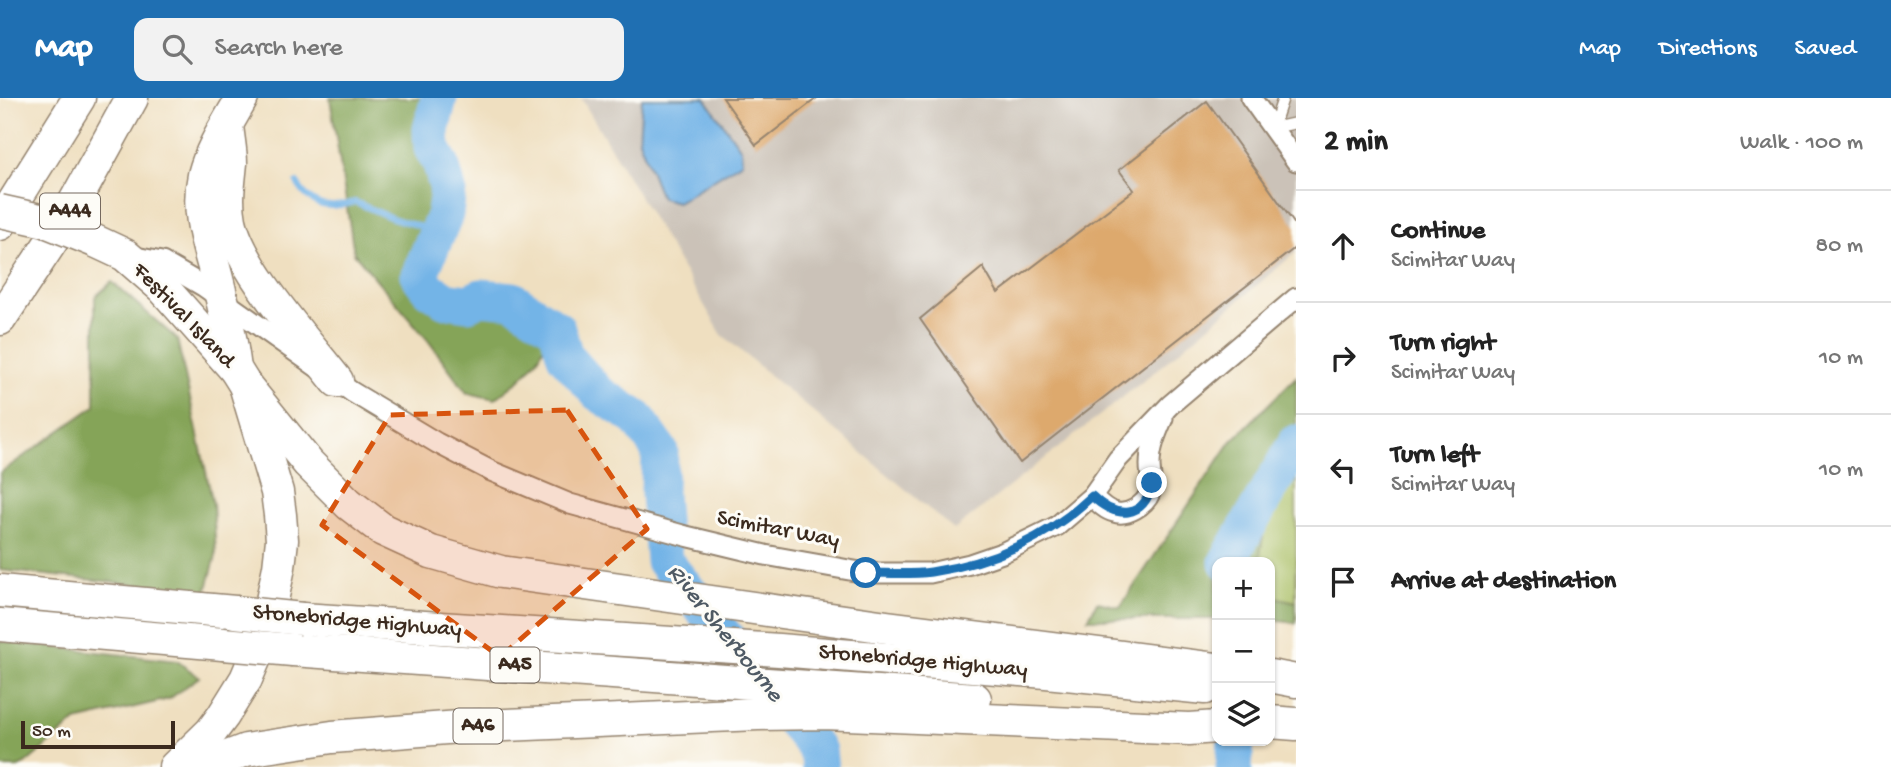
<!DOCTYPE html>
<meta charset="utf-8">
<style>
body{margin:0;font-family:"Gochi Hand",sans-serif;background:#f2f2f2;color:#222}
.controls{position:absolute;right:21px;bottom:21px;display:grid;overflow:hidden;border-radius:14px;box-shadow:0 2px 5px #0004}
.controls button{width:63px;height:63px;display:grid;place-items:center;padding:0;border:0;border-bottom:2px solid #e0e0e0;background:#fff;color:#222;font:35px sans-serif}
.scale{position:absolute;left:21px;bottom:18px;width:154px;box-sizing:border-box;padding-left:7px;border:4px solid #3b2a1e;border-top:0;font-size:19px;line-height:24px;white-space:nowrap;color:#3b2a1e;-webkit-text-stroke:5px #fdfcf7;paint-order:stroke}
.stop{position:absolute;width:21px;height:21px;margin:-16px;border:5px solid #1f6fb2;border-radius:50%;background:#fff}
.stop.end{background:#1f6fb2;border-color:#fff;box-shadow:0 2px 7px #0008}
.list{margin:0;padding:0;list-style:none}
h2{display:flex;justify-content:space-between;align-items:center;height:91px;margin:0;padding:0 28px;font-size:30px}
h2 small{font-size:23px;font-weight:400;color:#767676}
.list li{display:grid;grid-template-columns:46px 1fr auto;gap:21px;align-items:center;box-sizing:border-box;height:112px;padding:0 28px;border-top:2px solid #e0e0e0}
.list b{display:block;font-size:26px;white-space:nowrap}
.list p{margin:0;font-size:23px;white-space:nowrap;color:#767676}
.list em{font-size:23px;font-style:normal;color:#767676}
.icon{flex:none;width:38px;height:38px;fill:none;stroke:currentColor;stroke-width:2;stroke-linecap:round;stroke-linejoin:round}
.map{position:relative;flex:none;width:1296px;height:669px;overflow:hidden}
header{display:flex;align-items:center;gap:42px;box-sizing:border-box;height:98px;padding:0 35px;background:#1f6fb2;color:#fff}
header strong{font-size:33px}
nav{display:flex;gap:38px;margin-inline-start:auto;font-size:24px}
.search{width:490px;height:63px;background:#f2f2f2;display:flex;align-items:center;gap:18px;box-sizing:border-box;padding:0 24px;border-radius:14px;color:#767676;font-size:26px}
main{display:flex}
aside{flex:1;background:#fff}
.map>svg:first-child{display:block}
</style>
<header>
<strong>Map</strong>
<div class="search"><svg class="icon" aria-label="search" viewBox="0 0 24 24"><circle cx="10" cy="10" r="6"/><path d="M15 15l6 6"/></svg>Search here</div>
<nav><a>Map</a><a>Directions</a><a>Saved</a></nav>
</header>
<main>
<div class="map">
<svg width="1296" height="669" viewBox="0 0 1296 669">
<rect width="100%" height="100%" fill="#fdfcf7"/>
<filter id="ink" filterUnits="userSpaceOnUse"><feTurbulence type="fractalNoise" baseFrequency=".0143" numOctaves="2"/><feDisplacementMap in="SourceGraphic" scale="14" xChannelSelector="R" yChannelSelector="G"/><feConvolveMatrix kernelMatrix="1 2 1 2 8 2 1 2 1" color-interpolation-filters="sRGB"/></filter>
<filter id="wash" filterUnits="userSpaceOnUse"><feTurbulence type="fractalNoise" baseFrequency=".00686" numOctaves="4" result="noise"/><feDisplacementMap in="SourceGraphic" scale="28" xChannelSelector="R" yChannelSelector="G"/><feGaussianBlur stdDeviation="1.57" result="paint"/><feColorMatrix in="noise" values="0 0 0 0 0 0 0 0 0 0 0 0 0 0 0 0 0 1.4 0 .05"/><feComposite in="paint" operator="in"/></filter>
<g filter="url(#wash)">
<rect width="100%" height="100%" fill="#efdfc0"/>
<path fill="#cbc2b8" d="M581,0H1296V154L1147,280L954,432L722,237Z"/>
<path fill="#a7bd62" stroke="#717440" stroke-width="2" d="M1296,377V504L1270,498V464H1259L1263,436Z"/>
<g fill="#85a458" stroke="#60673b" stroke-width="2">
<path d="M330,0H429C422,16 414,34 419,52C425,71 441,72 441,100C440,114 430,127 422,138C405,161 398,191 428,207C436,211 445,213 454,216L477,208L509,213L547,234C546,262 516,286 495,301L467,295L427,241L354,155Z"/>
<path d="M112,184L177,241L213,406L216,458L206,494L0,472V375L95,308V199Z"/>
<path d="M1296,279V377L1263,436L1259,464H1217V521H1088L1097,504L1120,509L1231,344Z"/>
<path d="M1270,498L1296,504V525L1270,522Z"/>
<path d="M0,543L177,563L199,579L169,601L76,623L25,666L18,669H0Z"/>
</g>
<path fill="#73b4e7" stroke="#576f82" stroke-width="2" d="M642,0H705L741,51L742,64L677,104L661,100L639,42Z"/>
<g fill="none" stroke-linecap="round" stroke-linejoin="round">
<path stroke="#73b4e7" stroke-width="6" d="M297,85C312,110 328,112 355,104L392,120L438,134"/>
<g stroke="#73b4e7" stroke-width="37">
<path d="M439,0L431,32L432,50L441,66L448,92L445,116L419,178L429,191L446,202L468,205L481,199L513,202L557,231L565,258L598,295L638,321L660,353L659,395L664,463L818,653L820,669"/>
<path d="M1227,464L1296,345"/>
<path d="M1234,669L1236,643"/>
</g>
</g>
<g id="blocks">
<g fill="#dda96d">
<path d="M723,0H817L756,47Z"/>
<path d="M1207,3L1296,128V149L1020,365L920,221L983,169L998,195L1134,92L1119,72Z"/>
</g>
</g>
</g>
<g filter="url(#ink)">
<use href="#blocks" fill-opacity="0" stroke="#95846f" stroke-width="2"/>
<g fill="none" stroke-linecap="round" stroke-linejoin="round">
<g stroke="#95846f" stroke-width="13">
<g id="service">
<path d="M1273,30L1283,0"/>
<path d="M1273,30L1296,25"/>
</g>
</g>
<g stroke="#95846f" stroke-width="23">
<g id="minor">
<path d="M1251,0L1296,63"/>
<path d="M130,158L162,164L203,188L352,294L437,345L491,373L570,406L686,438L765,457L866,475H930L970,466L1002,455L1057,428L1092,398L1118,361L1170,307L1296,200"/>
<path d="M1092,398C1098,404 1105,412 1114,414C1127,419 1145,407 1150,395C1153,385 1150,377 1150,367C1150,350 1156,336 1163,320"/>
</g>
</g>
<g stroke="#95846f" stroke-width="35">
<g id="trunk">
<path d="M227,27C228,39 231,53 231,65C229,85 226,103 230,123C240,171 306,243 337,283"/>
<path d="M0,126L79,0"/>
<path d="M95,143L125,157L163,190L235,271L245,287L277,394L280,417L282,442L279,469L265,536L246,581L223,618L211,634L175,669"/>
<path d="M0,221L61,129L132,0"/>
<path d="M235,271C231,239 224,208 216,177C207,143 196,113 204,77C211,50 228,25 242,0"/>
<path d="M245,287L308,365L349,406L383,432L431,454L501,474L887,529L1217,571"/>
<path d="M0,493L235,514"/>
<path d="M302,521L779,552L1046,574L1205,590"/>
<path d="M0,527L223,546"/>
<path d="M293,552L975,601"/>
<path d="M1270,578L1296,583"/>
<path d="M1270,624L1296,626"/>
<path d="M202,669L246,652L332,639L459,629L758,616L824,615L1189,631L1217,629"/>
</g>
</g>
<use href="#service" stroke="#fff" stroke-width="10"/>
<use href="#minor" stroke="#fff" stroke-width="19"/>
<use href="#trunk" stroke="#fff" stroke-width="32"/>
<g stroke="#95846f" stroke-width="35" stroke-linecap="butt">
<g id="trunk-bridge">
<path d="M0,113L45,123L95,143"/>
<path d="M235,514L302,521"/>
<path d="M223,546L293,552"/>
</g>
</g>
<use href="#trunk-bridge" stroke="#fff" stroke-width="32"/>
</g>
</g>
<g fill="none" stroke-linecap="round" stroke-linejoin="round" filter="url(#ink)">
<path stroke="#1f6fb2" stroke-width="9" d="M866,475C887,475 910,477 931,474C991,465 1048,440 1092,398C1115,421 1145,422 1152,385"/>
</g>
<path fill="#d7540e" fill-opacity="0.2" stroke="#d7540e" stroke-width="5" stroke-dasharray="14 9" stroke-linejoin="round" d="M567,312L647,431L500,559L322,427L390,317Z"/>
<g text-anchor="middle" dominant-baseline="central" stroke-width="6" stroke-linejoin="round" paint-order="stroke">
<g fill="#fdfcf7" stroke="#75695f" stroke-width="2">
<rect x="40" y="95.5" width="60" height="35" rx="5"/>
<rect x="490.5" y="549.5" width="49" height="35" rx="5"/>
<rect x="453.5" y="610.5" width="49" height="35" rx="5"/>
</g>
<g font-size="21" font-weight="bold" fill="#3b2a1e">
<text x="70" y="113">A444</text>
<text x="515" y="567">A45</text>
<text x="478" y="628">A46</text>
</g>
<g font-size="23" fill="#3b2a1e" stroke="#fdfcf7">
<text transform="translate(183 218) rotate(46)">Festival Island</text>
<text transform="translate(778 432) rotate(11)">Scimitar Way</text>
<text transform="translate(357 524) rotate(5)">Stonebridge Highway</text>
<text transform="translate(923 564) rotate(5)">Stonebridge Highway</text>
</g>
<g font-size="24" font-style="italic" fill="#4f5a64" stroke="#fdfcf7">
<text transform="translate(724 536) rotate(51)">River Sherbourne</text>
</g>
</g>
</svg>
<div class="controls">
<button>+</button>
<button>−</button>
<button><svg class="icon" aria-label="layers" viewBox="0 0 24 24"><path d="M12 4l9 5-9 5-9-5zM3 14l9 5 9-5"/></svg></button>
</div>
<div class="scale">50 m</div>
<div class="stop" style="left:866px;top:475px"></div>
<div class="stop end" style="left:1152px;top:385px"></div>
</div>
<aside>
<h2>2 min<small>Walk · 100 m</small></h2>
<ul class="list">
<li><svg class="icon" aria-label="ahead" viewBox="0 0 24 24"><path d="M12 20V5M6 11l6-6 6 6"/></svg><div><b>Continue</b><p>Scimitar Way</p></div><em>80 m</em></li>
<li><svg class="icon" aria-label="right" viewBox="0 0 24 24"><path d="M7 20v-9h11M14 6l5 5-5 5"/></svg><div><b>Turn right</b><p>Scimitar Way</p></div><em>10 m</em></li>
<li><svg class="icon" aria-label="left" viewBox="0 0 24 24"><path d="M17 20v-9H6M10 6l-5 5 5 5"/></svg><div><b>Turn left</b><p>Scimitar Way</p></div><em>10 m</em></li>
<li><svg class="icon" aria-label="arrive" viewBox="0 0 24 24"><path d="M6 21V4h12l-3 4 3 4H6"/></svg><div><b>Arrive at destination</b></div></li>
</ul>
</aside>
</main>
